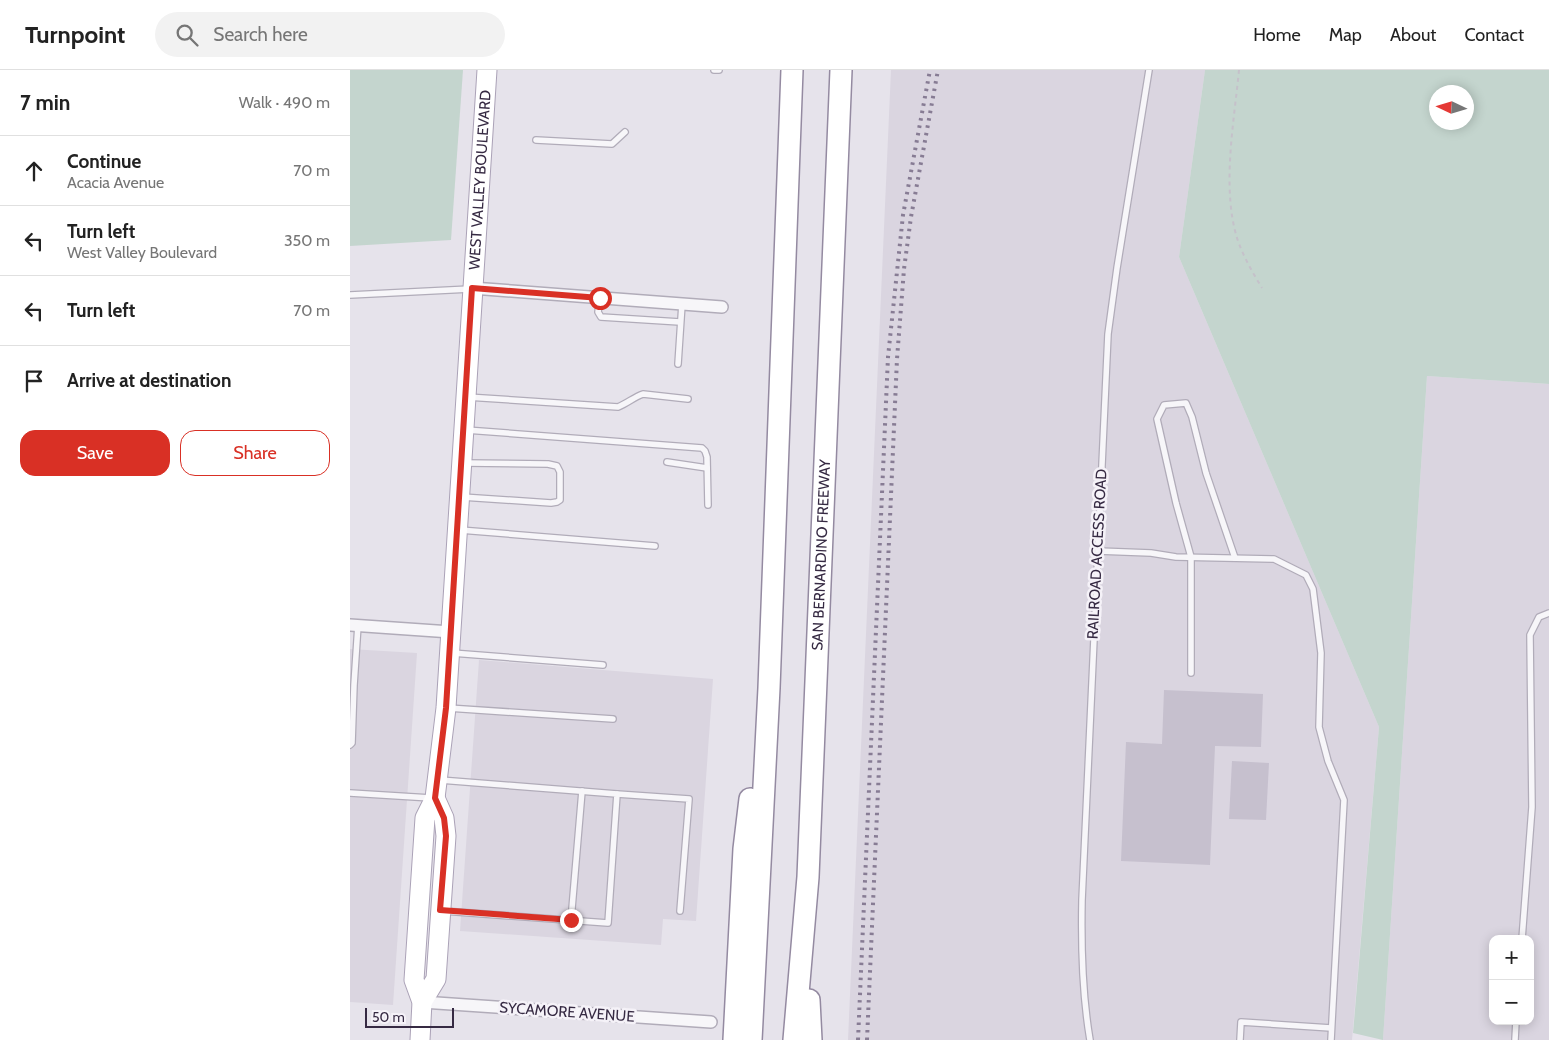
<!DOCTYPE html>
<meta charset="utf-8">
<style>
body{margin:0;font-family:Cabin,sans-serif;background:#f2f2f2;color:#222}
.controls{position:absolute;right:15px;bottom:15px;display:grid;overflow:hidden;border-radius:10px;box-shadow:0 2px 12px #0003}
.controls button{width:45px;height:45px;display:grid;place-items:center;padding:0;border:0;border-bottom:1px solid #e0e0e0;background:#fff;color:#222;font:25px sans-serif}
.compass{position:absolute;left:1079px;top:15px;width:45px;height:45px;border-radius:50%;background:#fff;box-shadow:0 2px 12px #0003;rotate:274deg}
.scale{position:absolute;left:15px;bottom:12px;width:89px;box-sizing:border-box;padding-left:5px;border:2px solid #362a43;border-top:0;font-size:14px;line-height:18px;white-space:nowrap;color:#362a43;-webkit-text-stroke:4px #f5f2f8;paint-order:stroke}
.stop{position:absolute;width:15px;height:15px;margin:-11px;border:4px solid #d93025;border-radius:50%;background:#fff}
.stop.end{background:#d93025;border-color:#fff;box-shadow:0 1px 5px #0008}
.list{margin:0;padding:0;list-style:none}
h2{display:flex;justify-content:space-between;align-items:center;height:65px;margin:0;padding:0 20px;font-size:21px}
h2 small{font-size:16px;font-weight:400;color:#767676}
.list li{display:grid;grid-template-columns:32px 1fr auto;gap:15px;align-items:center;box-sizing:border-box;height:70px;padding:0 20px;border-top:1px solid #e0e0e0}
.list b{display:block;font-size:19px;white-space:nowrap}
.list p{margin:0;font-size:16px;white-space:nowrap;color:#767676}
.list em{font-size:16px;font-style:normal;color:#767676}
.actions{display:flex;gap:10px;padding:15px 20px}
.actions a{flex:1;padding:11px 0;border:1px solid #d93025;border-radius:15px;text-align:center;font-size:18px;color:#d93025}
.actions .main{background:#d93025;color:#fff}
.icon{flex:none;width:28px;height:28px;fill:none;stroke:currentColor;stroke-width:2;stroke-linecap:round;stroke-linejoin:round}
.map{position:relative;flex:none;width:1199px;height:970px;overflow:hidden}
header{display:flex;align-items:center;gap:30px;box-sizing:border-box;height:70px;padding:0 25px;background:#fff;border-bottom:1px solid #e0e0e0}
header strong{font-size:24px}
nav{display:flex;gap:28px;margin-inline-start:auto;font-size:18px}
.search{width:350px;height:45px;background:#f2f2f2;display:flex;align-items:center;gap:12px;box-sizing:border-box;padding:0 18px;border-radius:28px;color:#767676;font-size:19px}
main{display:flex}
aside{flex:1;background:#fff}
.map>svg:first-child{display:block}
</style>
<header>
<strong>Turnpoint</strong>
<div class="search"><svg class="icon" aria-label="search" viewBox="0 0 24 24"><circle cx="10" cy="10" r="6"/><path d="M15 15l6 6"/></svg>Search here</div>
<nav><a>Home</a><a>Map</a><a>About</a><a>Contact</a></nav>
</header>
<main>
<aside>
<h2>7 min<small>Walk · 490 m</small></h2>
<ul class="list">
<li><svg class="icon" aria-label="ahead" viewBox="0 0 24 24"><path d="M12 20V5M6 11l6-6 6 6"/></svg><div><b>Continue</b><p>Acacia Avenue</p></div><em>70 m</em></li>
<li><svg class="icon" aria-label="left" viewBox="0 0 24 24"><path d="M17 20v-9H6M10 6l-5 5 5 5"/></svg><div><b>Turn left</b><p>West Valley Boulevard</p></div><em>350 m</em></li>
<li><svg class="icon" aria-label="left" viewBox="0 0 24 24"><path d="M17 20v-9H6M10 6l-5 5 5 5"/></svg><div><b>Turn left</b></div><em>70 m</em></li>
<li><svg class="icon" aria-label="arrive" viewBox="0 0 24 24"><path d="M6 21V4h12l-3 4 3 4H6"/></svg><div><b>Arrive at destination</b></div></li>
</ul>
<div class="actions"><a class="main">Save</a><a>Share</a></div>
</aside>
<div class="map">
<svg width="1199" height="970" viewBox="0 0 1199 970">
<rect width="100%" height="100%" fill="#e6e3eb"/>
<g fill="#dad5e0" fill-rule="evenodd">
<path d="M541,0H855L829,187L1029,657L1002,970H498Z"/>
<path d="M1077,306L1199,314V970H1033ZM1143,869H1180V951H1143Z"/>
<path d="M0,579L67,583L43,935L0,932Z"/>
<path d="M129,590L363,609L346,851L313,849L311,875L110,861Z"/>
</g>
<g fill="#c4d5ce" fill-rule="evenodd">
<path d="M0,0H113L101,170L0,176Z"/>
<path d="M855,0H1199V314L1077,306L1033,970L1003,963L1029,657L829,187ZM1086,22H1116V52H1086Z"/>
</g>
<g fill="#c6c0ce">
<path d="M814,620L913,624L911,677L865,676L860,795L771,791L776,672L812,674Z"/>
<path d="M882,691L919,693L916,750L879,749Z"/>
</g>
<g fill="none" stroke-linecap="round" stroke-linejoin="round">
<g stroke="#b1acb9" stroke-width="8">
<g id="lane">
<path d="M364,0H369"/>
<path d="M186,70L262,74L275,62"/>
<path d="M0,225L120,219"/>
<path d="M250,228L248,242L251,247L330,252"/>
<path d="M328,294L332,234"/>
<path d="M117,327L268,337C278,333 284,327 293,324L338,329"/>
<path d="M116,360L352,378L355,381L357,387L358,435"/>
<path d="M317,392L357,398"/>
<path d="M112,427L201,433L207,432L210,430V402L207,396L198,394L115,393"/>
<path d="M110,460L305,476"/>
<path d="M748,481L801,483L826,487L924,489L956,505L963,519L971,583L969,657L978,691L994,730L981,970"/>
<path d="M102,583L253,595"/>
<path d="M841,603V487L826,433L807,349L814,335L836,333L842,347L856,403L885,488"/>
<path d="M98,638L263,649"/>
<path d="M0,675L2,673L4,615L8,555"/>
<path d="M90,710L267,724L258,853L93,841"/>
<path d="M0,723L81,728"/>
<path d="M267,724L339,729L330,841"/>
<path d="M221,850L232,721"/>
<path d="M1172,869L1182,737L1180,565L1189,547L1199,543"/>
<path d="M740,970C732,923 731,877 732,830L758,264L767,198L799,0"/>
<path d="M890,970L891,952L981,958"/>
<path d="M1165,970L1166,951"/>
</g>
</g>
<g stroke="#b1acb9" stroke-width="14">
<g id="street">
<path d="M122,218L372,237"/>
<path d="M0,555L101,562"/>
<path d="M72,932L361,952"/>
</g>
</g>
<g stroke="#aba2b7" stroke-width="21">
<g id="primary">
<path d="M72,932L86,909L96,766L94,748L85,728"/>
<path id="s1" d="M70,970L72,932L64,910L75,748L85,728L96,638L137,0"/>
</g>
</g>
<g stroke="#948aa1" stroke-width="24">
<g id="highway">
<path d="M459,930L461,970"/>
<path d="M384,970L394,779L400,729"/>
<path d="M401,970L419,618L442,0"/>
<path id="s2" d="M444,970L458,807L491,0"/>
</g>
</g>
<path stroke="#c5c1ca" stroke-width="2" stroke-dasharray="4 4" stroke-linecap="butt" d="M889,0C884,53 871,120 888,171C894,188 903,203 912,218"/>
<use href="#lane" stroke="#f7f6f9" stroke-width="5.5"/>
<use href="#street" stroke="#f7f6f9" stroke-width="11"/>
<use href="#primary" stroke="#fff" stroke-width="19"/>
<use href="#highway" stroke="#fff" stroke-width="21"/>
<g stroke="#877c94" stroke-width="4" stroke-dasharray="2.5 5" stroke-linecap="butt">
<path d="M508,970L538,287L553,145L580,0"/>
<path d="M517,970L547,289L554,199L561,147L588,0"/>
</g>
</g>
<g fill="none" stroke-linecap="round" stroke-linejoin="round">
<path stroke="#d93025" stroke-width="6" d="M221,850L90,840L96,766L94,748L85,728L96,638L122,218L250,228"/>
</g>
<g text-anchor="middle" dominant-baseline="central" stroke-width="5" stroke-linejoin="round" paint-order="stroke">
<g font-size="15" fill="#362a43" stroke="#f5f2f8">
<text stroke="none"><textPath href="#s1" startOffset="866">WEST VALLEY BOULEVARD</textPath></text>
<text transform="translate(747 484) rotate(-87)">RAILROAD ACCESS ROAD</text>
<text stroke="none"><textPath href="#s2" startOffset="486">SAN BERNARDINO FREEWAY</textPath></text>
<text transform="translate(217 942) rotate(4)">SYCAMORE AVENUE</text>
</g>
</g>
</svg>
<div class="controls">
<button>+</button>
<button>−</button>
</div>
<svg class="compass" viewBox="-18 -18 36 36"><path d="M0-13l5 13h-10z" fill="#e53935"/><path d="M0 13l5-13h-10z" fill="#767676"/></svg>
<div class="scale">50 m</div>
<div class="stop" style="left:250px;top:228px"></div>
<div class="stop end" style="left:221px;top:850px"></div>
</div>
</main>
